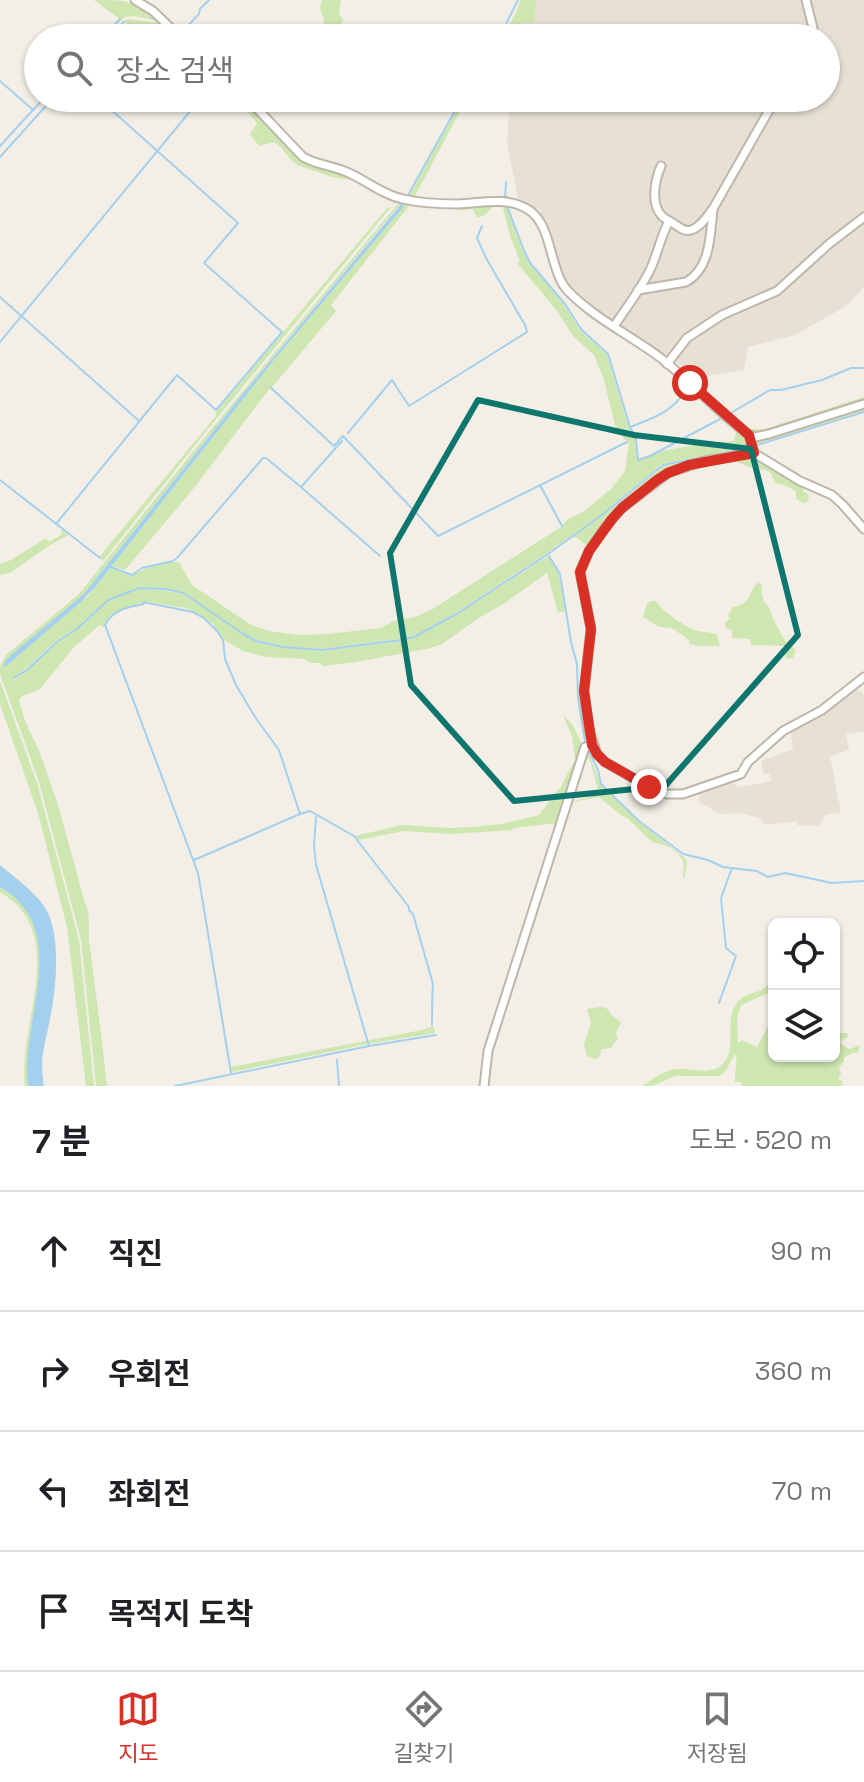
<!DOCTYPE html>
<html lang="ko">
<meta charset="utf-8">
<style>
body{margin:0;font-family:"Space Grotesk","Noto Sans KR",sans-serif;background:#f6f6f6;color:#202124}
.controls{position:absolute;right:24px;bottom:24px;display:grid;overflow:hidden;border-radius:12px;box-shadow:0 2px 6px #0004}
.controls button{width:72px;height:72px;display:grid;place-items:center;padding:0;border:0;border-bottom:2px solid #e0e0e0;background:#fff;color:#202124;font:40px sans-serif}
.stop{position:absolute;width:24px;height:24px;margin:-18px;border:6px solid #d93025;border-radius:50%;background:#fff}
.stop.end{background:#d93025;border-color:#fff;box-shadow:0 2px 8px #0008}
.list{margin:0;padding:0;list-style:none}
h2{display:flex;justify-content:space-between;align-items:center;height:104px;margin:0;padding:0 32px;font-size:34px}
h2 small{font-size:26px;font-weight:400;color:#757577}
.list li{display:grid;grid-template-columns:52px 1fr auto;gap:24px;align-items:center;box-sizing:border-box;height:120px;padding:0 32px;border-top:2px solid #e0e0e0}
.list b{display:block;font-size:30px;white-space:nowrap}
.list em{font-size:26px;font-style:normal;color:#757577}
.icon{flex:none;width:44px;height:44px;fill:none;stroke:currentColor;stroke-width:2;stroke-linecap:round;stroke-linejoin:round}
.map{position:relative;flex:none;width:864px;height:1086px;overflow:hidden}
.search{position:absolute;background:#fff;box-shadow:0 2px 6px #0004;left:24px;right:24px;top:24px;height:88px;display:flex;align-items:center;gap:20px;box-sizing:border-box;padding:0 28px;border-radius:44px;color:#757577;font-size:30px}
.sheet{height:584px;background:#fff}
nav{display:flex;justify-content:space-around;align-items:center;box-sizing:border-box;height:112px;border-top:2px solid #e0e0e0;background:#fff;font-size:22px;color:#757577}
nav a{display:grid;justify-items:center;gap:4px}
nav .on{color:#d93025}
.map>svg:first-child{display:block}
</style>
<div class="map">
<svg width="864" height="1086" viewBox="0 0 864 1086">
<rect width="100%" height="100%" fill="#f3efe7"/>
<g fill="#e7e1d5">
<path d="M527,0H864V287L846,306L795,335L748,347L744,370L702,377L631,338L584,307L563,275L540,210L518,200L507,142L510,98H826V38H515Z"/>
<path d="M854,687L864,694V731L846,734L849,750L830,756L841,812L826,815L818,826L797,825V821L765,825L760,818L739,813L721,814L699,802L700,789L708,786L736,783L737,788L771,781L770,774H764L761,761L793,749L790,728Z"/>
</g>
<g fill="#cee6b0" fill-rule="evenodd">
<path d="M94,0C129,0 132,0 159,21L133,16L125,17L102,38L120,19Z"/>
<path d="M322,0H341L339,15L343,20L338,32L332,38L320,37L324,21L320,8Z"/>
<path d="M521,0H536L534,22H521L520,38H501L515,15Z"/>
<path d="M129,19L163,24L177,38H144L124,21L107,38L123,21Z"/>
<path d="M236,98H245L296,154L339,171L395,199L396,201L208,429L103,561L100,556L216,416V412L387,208L391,207L394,201L353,179L352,180L332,177L297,165L291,160L281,147L274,142L259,146L250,134L257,123Z"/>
<path d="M463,98H467L414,198H408Z"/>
<path d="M400,201L505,202L524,254L531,265L564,305L580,330L607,355L629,428L635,439L638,460L662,451L711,442L734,441L736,432L724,418L746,436L751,446L662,464L602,514L547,553L457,612L414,636L400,639L322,649L283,646L257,640L246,635L184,593L167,588L139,587L108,599L76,629L57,640L26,669L14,678V680L27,671L57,642L77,630L109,600L139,589L163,590L182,594L256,642L285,648L322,651L401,641L415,637L459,613L548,556L559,574L565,612H558L547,573L505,603L477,619L442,644L431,648L356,662L322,666L321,663H311L305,659L266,657L243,651L224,640L212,623L198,613L185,608L143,601L142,604C126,607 108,610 103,628L100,625L74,647L40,689L21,697L19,701L25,721L40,753L58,805L85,903C91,913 88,928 89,940C95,989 102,1037 107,1086H96L81,940L39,782L0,674V666L6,655L79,594L209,432ZM400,204L404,206L401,210L274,360L112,566L125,570L193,489L270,388L273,386L336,311L331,305L409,206L466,210L472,208L477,218L485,215L495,204H502L511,239L520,261L517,263L557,311L573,336L594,355L604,380L615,425L625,440L629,442L625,471L612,488L583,512L568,519L561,527L431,610L415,617L394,621L381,628L328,634L297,635L270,631L251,625L192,585L179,562C164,561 145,568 131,576L111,567L88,596L6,666L48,625L84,594L246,390Z"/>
<path d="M864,397V402L766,433L757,434L744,429H765Z"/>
<path d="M864,406V411L754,445L756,440Z"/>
<path d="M750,448V450L656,478L588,547L579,539L573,537L604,515L664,466Z"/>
<path d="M754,454L805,485L803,491L809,495L808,502L804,503L796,499V491L784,485L775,483L771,474L766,470L751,468L737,462L724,463L721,460Z"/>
<path d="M62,530L68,535L47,547L10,573L0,575V564L11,560L46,538L49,542L61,535Z"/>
<path d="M757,583L762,584V595L764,602L769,607L773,619L785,641L796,650L793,658L786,659L785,646L751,645L750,639L732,638V630L726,628L725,622L730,619L728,616L732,607C751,605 747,595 757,583Z"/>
<path d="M651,601H656C661,611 687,628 698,631C705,633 710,631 717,635L720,646H699L690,644L689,640L672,628L659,627L643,617L647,604Z"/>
<path d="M0,681L37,783L79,940L94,1086H86L67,927L38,813L0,704Z"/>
<path d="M563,715L572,724L583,746L558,823L513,828L512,830L449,834L404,831L358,840L355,836L402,825L449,828L472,827L502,824L539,815L562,785L568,772L575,761L572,736Z"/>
<path d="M587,750C593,762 598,781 605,790L639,822L685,858L687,861L685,877H683C683,875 684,866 684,864C682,852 663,842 653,843L627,818L622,816L599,797L568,803L599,794L591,763L585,753Z"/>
<path d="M0,887C74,931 19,1021 28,1086H25C17,1025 71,933 0,892Z"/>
<path d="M774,974V989L771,992L741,1005L737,1018L738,1043L742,1040L757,1047L767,1028L773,1027L774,1056H834L835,1033H847L848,1037L841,1040V1044L850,1049L860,1045L858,1053H852L844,1058V1062L839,1067L841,1074L838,1079L842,1081L843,1086H741L742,1082H735C734,1071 739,1064 735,1054L725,1072L719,1076H675L652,1086H642C653,1079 662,1072 675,1069C692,1067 716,1079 727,1058C735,1041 725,1018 737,1003C750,987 765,999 774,974Z"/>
<path d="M601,1007L608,1009L610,1014L621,1022L616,1033L618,1038L611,1048L602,1049L598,1058L594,1059L587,1056L584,1045L591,1023L587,1009Z"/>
<path d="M433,1026L435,1033L368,1044L232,1072L231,1067L422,1030Z"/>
</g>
<g fill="#a4d0ee">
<path d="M401,204L404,206L401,210L274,360L96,586L80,603L5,667L3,664L11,655L84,594L246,390Z"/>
<path d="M0,865C16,879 39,894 48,913C61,942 56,989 50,1019C45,1046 39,1057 44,1086H28C19,1021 74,931 0,887Z"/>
</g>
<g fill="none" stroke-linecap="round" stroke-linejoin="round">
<g stroke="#a4d0ee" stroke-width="2">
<path d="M179,35L199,14L200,9L209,0"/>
<path d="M101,38L120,19"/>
<path d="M109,38L124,22"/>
<path d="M499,38L518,0"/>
<path d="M0,81L32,109"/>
<path d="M0,146L44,98"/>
<path d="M0,157L53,98"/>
<path d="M407,197L462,98"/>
<path d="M505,198L506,182"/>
<path d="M507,206L525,253L531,264L565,304L581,329L608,354L630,427L636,439L638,460L650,456L722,418"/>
<path d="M0,297L138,420"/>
<path d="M0,342L201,98"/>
<path d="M270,387L334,446L343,436L438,536L627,442"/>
<path d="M729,414L770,390H781L822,380L851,368H864"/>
<path d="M630,427C656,417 673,412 688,387"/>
<path d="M348,433L392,380L409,406L527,332L525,325L486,258L477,238L482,226"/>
<path d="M757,445L864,412"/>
<path d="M0,480L100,558"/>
<path d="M540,485L562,526"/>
<path d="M302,488L380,556"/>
<path d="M56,524L177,375L216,410L282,332L204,263L238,223L98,98"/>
<path d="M549,556L560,574L571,642L577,664L578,698L585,742"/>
<path d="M111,567L132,575L142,568L173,561L177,558L263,458H266L301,487L342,441"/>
<path d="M143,602L193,612L204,618L217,631L223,640L225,659L236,685L255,717L279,750L300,814L194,860"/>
<path d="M144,604C128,607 112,610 105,625L198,873L231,1073"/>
<path d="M14,678L27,670L58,641L77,629L108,600L139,588L166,589L183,593L245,635L256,641L283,647L322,650L401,640L414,637L458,613L548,554L602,515L663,465L748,448"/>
<path d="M588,750L598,770L601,784L606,789L639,821L683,854L708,860L723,867L757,871L768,877L785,873L832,883L864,881"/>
<path d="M300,814L310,811L354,836L409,907V910L413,914L433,984C432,998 432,1011 432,1025"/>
<path d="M316,817L314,846L316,865L369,1046"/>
<path d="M719,1003L736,956L726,948L721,898L732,868"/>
<path d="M337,1060L339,1086"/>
<path d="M175,1086L369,1046L436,1035"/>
</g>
<g stroke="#beb7a9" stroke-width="11">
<g id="minor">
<path d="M135,0L153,11L181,38"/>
<path d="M806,0L813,28L811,38"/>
<path d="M247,98L303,157C317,165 334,166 349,173C367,181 383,195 403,199C420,203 441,204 458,204C482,203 507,196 529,210C553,226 549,271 568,291C595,319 632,336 662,359C692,383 718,412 749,435L755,437L769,434L864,404"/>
<path d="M661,166C655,180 650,204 662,216C664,218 671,222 673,223C679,227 684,232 691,230C701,227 708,215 714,207L776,98"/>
<path d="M638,290L686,282C711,268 710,235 713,210"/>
<path d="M614,326C627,307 641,289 651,268C658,252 661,236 669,221"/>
<path d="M667,364L687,338L722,315L777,291L829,244L864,217"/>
<path d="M749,435L754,453L800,481L832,495L842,504L864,529"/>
<path d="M754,453L704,461L668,473L622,508L604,529L589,551L580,572L591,629L584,691L589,730L597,754L605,762L649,787L666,794H683L741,774L748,762L783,731L822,710L864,677"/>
<path d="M484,1086L488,1051L585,747L592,745"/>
</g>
</g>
<use href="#minor" stroke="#fff" stroke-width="7"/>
</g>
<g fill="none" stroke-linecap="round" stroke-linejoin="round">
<path stroke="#d93025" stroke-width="10" d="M649,787L605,762L597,754L592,745L584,691L591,629L580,572L589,551L612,519L622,508L657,480L668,473L689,465L754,453L749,435L690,383"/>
</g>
<path fill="none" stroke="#0f766e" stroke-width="6" stroke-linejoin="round" d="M478,400L634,435L751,449L798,635L665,786L514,801L411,685L390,553Z"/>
</svg>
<div class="controls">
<button><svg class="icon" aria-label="locate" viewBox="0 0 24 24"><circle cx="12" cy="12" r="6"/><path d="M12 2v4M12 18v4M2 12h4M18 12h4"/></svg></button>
<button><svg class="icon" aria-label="layers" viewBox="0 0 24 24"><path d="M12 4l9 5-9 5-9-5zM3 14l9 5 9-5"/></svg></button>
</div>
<div class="stop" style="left:690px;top:383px"></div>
<div class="stop end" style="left:649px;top:787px"></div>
<div class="search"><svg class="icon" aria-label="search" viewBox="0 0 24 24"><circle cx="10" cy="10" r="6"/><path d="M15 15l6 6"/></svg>장소 검색</div>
</div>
<section class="sheet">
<h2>7 분<small>도보 · 520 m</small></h2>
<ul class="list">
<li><svg class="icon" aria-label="ahead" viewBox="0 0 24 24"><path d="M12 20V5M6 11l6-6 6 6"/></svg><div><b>직진</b></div><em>90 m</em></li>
<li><svg class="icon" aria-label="right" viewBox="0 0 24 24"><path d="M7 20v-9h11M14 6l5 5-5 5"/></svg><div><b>우회전</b></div><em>360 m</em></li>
<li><svg class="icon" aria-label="left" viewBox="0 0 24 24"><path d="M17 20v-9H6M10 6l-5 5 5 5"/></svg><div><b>좌회전</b></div><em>70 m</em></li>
<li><svg class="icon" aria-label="arrive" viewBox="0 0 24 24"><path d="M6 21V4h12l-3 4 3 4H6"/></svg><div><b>목적지 도착</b></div></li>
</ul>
</section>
<nav>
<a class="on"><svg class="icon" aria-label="map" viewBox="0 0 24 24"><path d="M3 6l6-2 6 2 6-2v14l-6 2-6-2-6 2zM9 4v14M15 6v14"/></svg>지도</a>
<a><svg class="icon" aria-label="directions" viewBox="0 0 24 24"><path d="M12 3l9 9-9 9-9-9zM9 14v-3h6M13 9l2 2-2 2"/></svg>길찾기</a>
<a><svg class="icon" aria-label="saved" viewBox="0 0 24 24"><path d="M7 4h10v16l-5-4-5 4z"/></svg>저장됨</a>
</nav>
